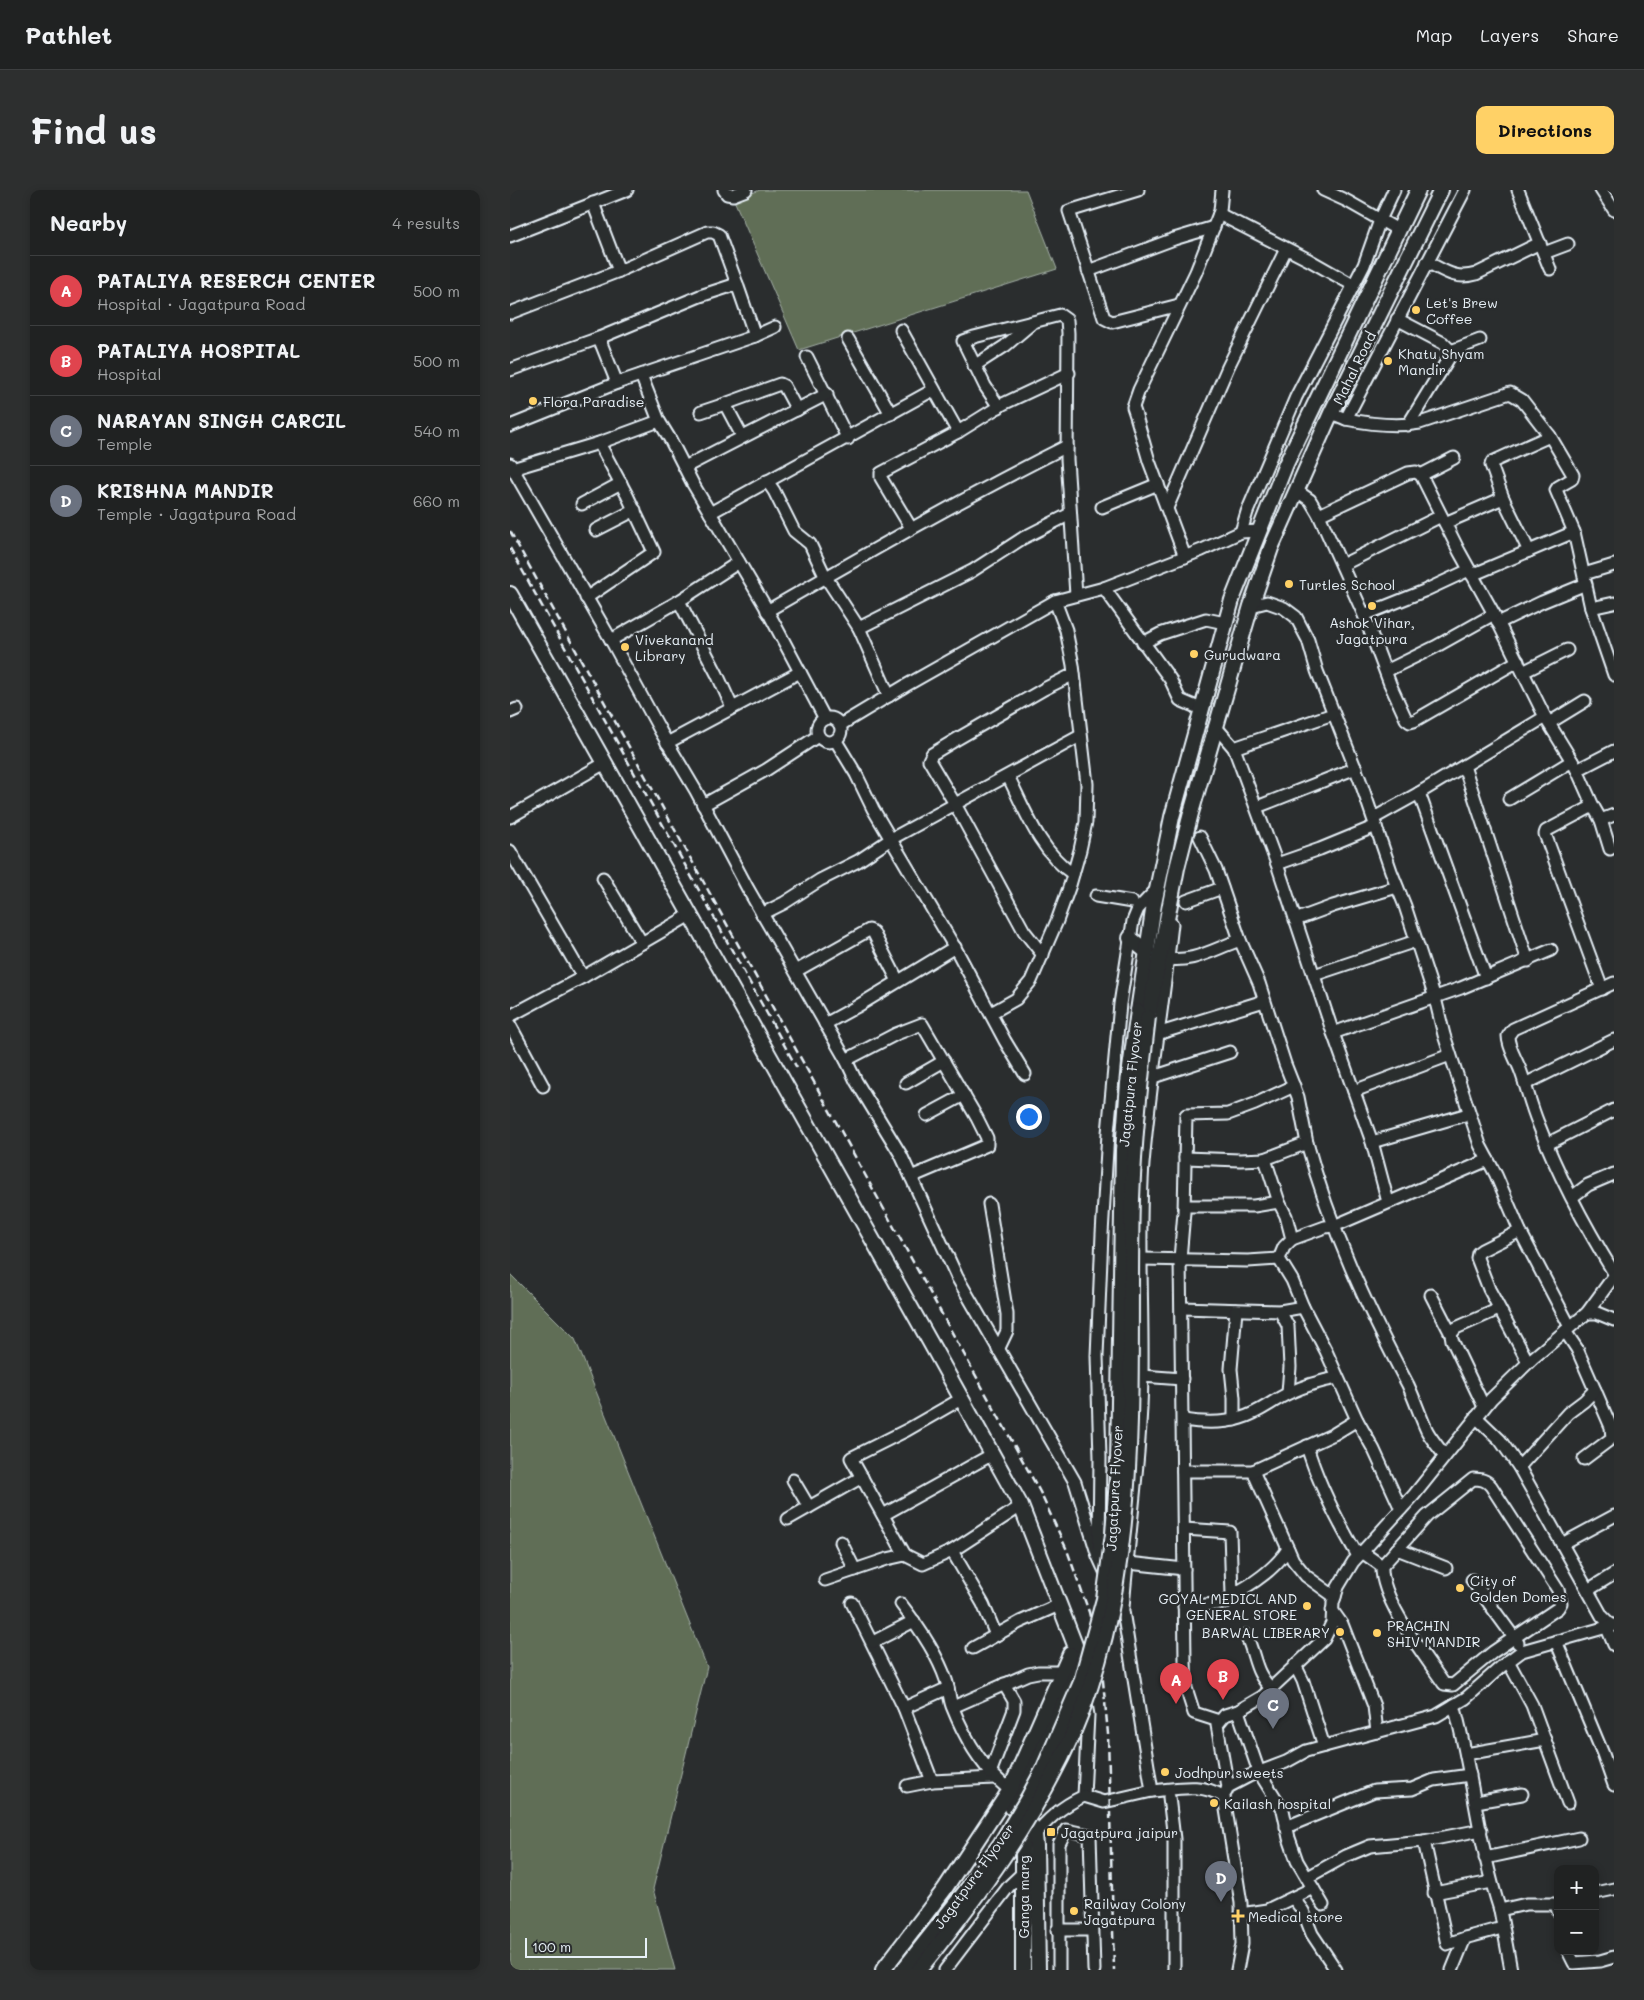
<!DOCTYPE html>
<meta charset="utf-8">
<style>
body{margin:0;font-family:Mali,sans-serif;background:#2d2f2f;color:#f1f3f6}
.controls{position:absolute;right:15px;bottom:15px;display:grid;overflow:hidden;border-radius:10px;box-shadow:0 2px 8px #0003}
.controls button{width:45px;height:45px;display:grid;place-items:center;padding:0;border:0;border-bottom:1px solid #3d3f40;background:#202222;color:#f1f3f6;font:25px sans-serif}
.scale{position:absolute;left:15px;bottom:12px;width:122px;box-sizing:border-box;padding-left:5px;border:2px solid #e8f1f8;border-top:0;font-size:14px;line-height:18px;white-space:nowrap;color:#e8f1f8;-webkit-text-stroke:4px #2a2d2e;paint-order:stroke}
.you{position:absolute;left:518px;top:926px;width:18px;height:18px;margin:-12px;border:4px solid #fff;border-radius:50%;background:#1a73e8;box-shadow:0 0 0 8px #1a73e833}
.badge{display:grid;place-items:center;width:32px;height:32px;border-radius:50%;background:#ffd166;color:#fff;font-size:16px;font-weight:700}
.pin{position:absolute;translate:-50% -41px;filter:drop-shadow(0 1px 2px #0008)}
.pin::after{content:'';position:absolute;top:26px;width:18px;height:15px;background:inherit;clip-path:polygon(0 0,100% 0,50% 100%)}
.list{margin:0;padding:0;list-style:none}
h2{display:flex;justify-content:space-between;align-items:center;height:65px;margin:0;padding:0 20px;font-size:21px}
h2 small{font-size:16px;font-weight:400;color:#a2a4a5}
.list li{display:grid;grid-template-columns:32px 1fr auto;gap:15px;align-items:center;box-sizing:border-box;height:70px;padding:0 20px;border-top:1px solid #3d3f40}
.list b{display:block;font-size:19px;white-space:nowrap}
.list p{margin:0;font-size:16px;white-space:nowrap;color:#a2a4a5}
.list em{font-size:16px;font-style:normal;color:#a2a4a5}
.map{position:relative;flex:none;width:1104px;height:1780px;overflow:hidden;border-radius:10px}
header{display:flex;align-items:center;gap:30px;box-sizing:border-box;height:70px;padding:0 25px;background:#202222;border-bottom:1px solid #3d3f40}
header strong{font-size:24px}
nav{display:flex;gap:28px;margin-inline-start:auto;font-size:18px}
.intro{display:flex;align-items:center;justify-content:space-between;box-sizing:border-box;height:120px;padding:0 30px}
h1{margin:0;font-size:35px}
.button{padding:12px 22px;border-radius:10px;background:#ffd166;color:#111;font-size:18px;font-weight:700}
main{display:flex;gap:30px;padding:0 30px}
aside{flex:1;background:#202222;border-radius:10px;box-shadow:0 2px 8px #0003}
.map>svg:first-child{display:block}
</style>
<header>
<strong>Pathlet</strong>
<nav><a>Map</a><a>Layers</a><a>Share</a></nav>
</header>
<div class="intro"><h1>Find us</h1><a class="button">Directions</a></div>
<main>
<aside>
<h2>Nearby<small>4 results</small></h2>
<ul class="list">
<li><span class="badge" style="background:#e0444e">A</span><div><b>PATALIYA RESERCH CENTER</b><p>Hospital · Jagatpura Road</p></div><em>500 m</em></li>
<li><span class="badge" style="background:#e0444e">B</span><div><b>PATALIYA HOSPITAL</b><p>Hospital</p></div><em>500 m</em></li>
<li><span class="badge" style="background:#6b7280">C</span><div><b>NARAYAN SINGH CARCIL</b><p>Temple</p></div><em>540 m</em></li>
<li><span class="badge" style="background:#6b7280">D</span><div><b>KRISHNA MANDIR</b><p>Temple · Jagatpura Road</p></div><em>660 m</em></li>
</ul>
</aside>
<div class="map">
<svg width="1104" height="1780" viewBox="0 0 1104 1780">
<rect width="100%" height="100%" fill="#2a2d2e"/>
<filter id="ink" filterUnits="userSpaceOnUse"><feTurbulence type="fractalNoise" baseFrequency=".02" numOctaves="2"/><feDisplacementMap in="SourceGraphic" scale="10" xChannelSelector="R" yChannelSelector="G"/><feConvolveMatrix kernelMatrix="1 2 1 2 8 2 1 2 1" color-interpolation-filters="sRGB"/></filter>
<g filter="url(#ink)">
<g fill="#616e56" stroke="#a4b0a7">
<path d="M250,0H516L547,79L289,160L224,10Z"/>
<path d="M0,1084L65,1149L197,1477L143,1699L165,1780H0Z"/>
</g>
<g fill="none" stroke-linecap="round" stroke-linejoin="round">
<g stroke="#e8f1f8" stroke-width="15">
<g id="minor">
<path d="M214,0L217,4L223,5L236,0"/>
<path d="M628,0L559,21L594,128L602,132L669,115"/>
<path d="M813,0L837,11L888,40"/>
<path d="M1008,0L1040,79"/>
<path d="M1091,0L1104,20"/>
<path d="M83,13L109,81"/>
<path d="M709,24L799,70L843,95"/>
<path d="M0,46L117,0"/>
<path d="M1034,63L1058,54"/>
<path d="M917,72C935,81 945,90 966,84L1030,53"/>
<path d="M578,81L664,49L704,37"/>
<path d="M0,123L109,81L197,42H203L209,45L227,94"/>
<path d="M887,129L933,153L941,161L940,166L898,235"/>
<path d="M391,140L448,242"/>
<path d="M89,148L107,193"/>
<path d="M338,149L381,224"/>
<path d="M941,161L970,150"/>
<path d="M297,167L338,249"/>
<path d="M464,176L495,156L521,134"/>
<path d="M0,180L89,148L190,106L227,94L245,146"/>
<path d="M131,185L149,231L160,249L183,294L255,416L315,529"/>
<path d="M489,217L475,196L453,151L464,147L550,125L557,130L558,143L557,269L566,405"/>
<path d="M191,222L215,214"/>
<path d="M821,223L836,229L955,0"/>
<path d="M836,229C860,234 886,237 910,233L1000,203L1012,210L1040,246"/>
<path d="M0,236L107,193L245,146L265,137"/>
<path d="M232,246L215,214L270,194L274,196L287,220"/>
<path d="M0,274L101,450L151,542L186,601L238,699L336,870L346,891L391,965L447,1087L565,1292L588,1366L613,1421L642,1601C667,1599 691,1592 714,1607L731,1713L732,1754L727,1780"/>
<path d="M175,277L317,204"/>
<path d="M2,279L89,253L149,231"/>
<path d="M911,285L944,268"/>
<path d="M257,291L264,301L284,341L300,354L315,386L349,438L379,506"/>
<path d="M787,301L800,310L809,325L898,283L906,282L911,285L949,361L984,424L1035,527L909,603L864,628"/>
<path d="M72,314L111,293"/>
<path d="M592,317L648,294"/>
<path d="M657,318L718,177L776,59"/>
<path d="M200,323L423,200"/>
<path d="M809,325L854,425L880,494L896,529L900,532L904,531L1008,471"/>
<path d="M935,333L993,308"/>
<path d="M401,338L371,288V283L448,242L493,214L559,183"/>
<path d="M86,340L125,320"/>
<path d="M731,342L737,322L786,207L854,75L870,30L884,0"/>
<path d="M1019,361L993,308L981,275L982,272L1040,246L1063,285L1062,289L1048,297L1046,300L1064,342"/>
<path d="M675,367L639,271L626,226L623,217L629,200L686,82L710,21L712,0"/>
<path d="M832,375L931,326"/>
<path d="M1074,384L1104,375"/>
<path d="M962,385L1064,342L1081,418L1104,485"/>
<path d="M594,398L660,489L670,510L691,519"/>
<path d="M76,408L144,362L117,305L89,253"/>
<path d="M169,411L207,484L222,517"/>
<path d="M741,416L757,412L774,418L786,427L798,450L807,481L850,590L881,681L895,716L925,808L934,845L970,955L986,985L1010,1041L1060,1137"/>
<path d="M1081,418L1104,413"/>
<path d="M257,421C356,364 455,307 557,256"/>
<path d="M854,425L914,401L959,380"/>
<path d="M988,433L1032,412L1076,394"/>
<path d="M349,438L462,381L513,348L560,324"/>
<path d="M101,450L169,411L229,372"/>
<path d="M633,453L650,444L696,429L715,433"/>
<path d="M876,481L925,457L984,424"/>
<path d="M1013,482L1057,460"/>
<path d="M0,522L7,519"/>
<path d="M823,524L724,558L767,674L823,843L862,952L878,1012"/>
<path d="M1035,527L1062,571"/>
<circle cx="319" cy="540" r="12"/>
<path d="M1039,533L1075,511"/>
<path d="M330,535L395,496L545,411L594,398L692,360L731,342L749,341"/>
<path d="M705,536L724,558"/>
<path d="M326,551L346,584L363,619L448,763L495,851L515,884"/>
<path d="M157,553L290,482"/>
<path d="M954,576L1018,771"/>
<path d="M1067,580L1083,616L1036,641L1035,644L1092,799"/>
<path d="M498,586C515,620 530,662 563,684"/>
<path d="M909,603L976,788"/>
<path d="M999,609L1062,571L1067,580L1104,561"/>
<path d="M193,615L256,580L308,546"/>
<path d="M1083,616L1091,630L1100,659"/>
<path d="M747,617L846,578"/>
<path d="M0,627L95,573"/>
<path d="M1091,630L1104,625"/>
<path d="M690,647L706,680L730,750L749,793L775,874L788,907L797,953L755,969L769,1012L776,1026L782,1049L774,1057L769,1069L782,1090L793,1117L816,1161L847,1230L864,1260L891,1319"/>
<path d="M0,661L73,787"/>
<path d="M767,674L810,659L866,636"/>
<path d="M93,688L132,753"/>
<path d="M586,706L622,712"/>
<path d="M676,711L712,698"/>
<path d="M252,724L274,713L310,690L348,671L381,649L570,546"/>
<path d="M785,730L823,716L887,697"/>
<path d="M533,765L514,741L445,614L419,570L422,564L447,549L534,499L564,484"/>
<path d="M651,768C683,774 701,760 730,750"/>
<path d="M286,781L359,740L363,742L388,791"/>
<path d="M804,785L906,751"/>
<path d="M1104,793L1003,839L998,846C998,858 1007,870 1011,882C1017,899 1021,916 1028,933C1048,985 1075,1036 1104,1083"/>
<path d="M481,823L506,809L521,791L547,731L560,695L570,660L576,632L577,594L563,475L556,440L545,411"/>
<path d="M0,826L73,787L180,725"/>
<path d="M315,834L346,817L445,757"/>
<path d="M0,835L33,896"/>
<path d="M823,843L951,798L1041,760"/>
<path d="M647,844L754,811"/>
<path d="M336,870L386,844L412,834L467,928L477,948V955L401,987"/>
<path d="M643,887L720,862"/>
<path d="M396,893L434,871"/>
<path d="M1015,894L1104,850"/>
<path d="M844,901L940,865"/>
<path d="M417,925L454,905"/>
<path d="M862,952L958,924"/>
<path d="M797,953C820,1038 857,1118 898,1195C905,1210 910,1226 917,1241C922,1250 929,1258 935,1266"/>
<path d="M1037,954L1104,920"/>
<path d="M675,968L730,970L755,969"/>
<path d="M1062,1007L1078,995L1104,984"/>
<path d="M479,1014L497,1124V1141L488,1160"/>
<path d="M675,1016H744L769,1012"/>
<path d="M1010,1041L972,1060L968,1063L967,1068L979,1099L1018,1172"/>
<path d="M782,1049L815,1037L824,1036L978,970"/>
<path d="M631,1069L738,1071L769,1069"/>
<path d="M921,1105L941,1144"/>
<path d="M672,1118L770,1121L793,1117"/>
<path d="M770,1121L778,1136L780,1177L778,1203"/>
<path d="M1077,1123H1087L1104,1130"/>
<path d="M632,1186L672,1189"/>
<path d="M974,1217L942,1150L941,1144L946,1138L989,1119"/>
<path d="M966,1227L990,1250L1009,1277L1092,1426L1102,1436"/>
<path d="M673,1230C692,1233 712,1234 731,1228C749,1223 762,1211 779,1203C794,1196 810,1191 827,1188"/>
<path d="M724,1230V1208L721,1179L726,1120"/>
<path d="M797,1256C808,1294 828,1332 848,1366"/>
<path d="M1074,1269L1102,1248L1101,1237L1085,1200"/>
<path d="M1009,1277L1058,1223L1074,1211L1085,1200L1067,1159L1055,1141"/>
<path d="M673,1281H743L783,1370L796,1386L825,1407"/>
<path d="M743,1281L824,1244L847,1230"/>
<path d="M283,1290L299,1317"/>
<path d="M373,1325L481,1265"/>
<path d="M278,1329L352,1287"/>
<path d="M331,1352L345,1380"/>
<path d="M1052,1354L1104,1326"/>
<path d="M589,1357L590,1268L587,1166L592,1044L598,943L610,814L623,731L628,719L647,699"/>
<path d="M887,1359L936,1378"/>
<path d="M442,1361L473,1414L486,1445"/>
<path d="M852,1362L872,1376C870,1409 915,1466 934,1494L943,1495L983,1462L1048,1418L1051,1413L1048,1400L981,1296C976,1290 971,1289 963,1289L917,1326L872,1376"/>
<path d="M395,1365L413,1374L442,1361L511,1316"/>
<path d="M609,1372L674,1379"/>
<path d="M315,1390L377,1369L395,1365L341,1268L397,1240L451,1209"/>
<path d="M962,1390L1008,1453"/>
<path d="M1078,1400L1104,1384"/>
<path d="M722,1405C743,1394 765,1379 778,1359"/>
<path d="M342,1413L394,1518L422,1591L484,1588"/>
<path d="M391,1414C408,1436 427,1463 436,1490C439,1498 439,1508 442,1516C455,1549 472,1579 500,1600"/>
<path d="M674,1417L716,1413L722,1405L720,1342L674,1339"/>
<path d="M613,1418C619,1341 631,1263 632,1185C633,1115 628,1044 633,974C640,894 653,814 662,734"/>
<path d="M822,1420L832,1434L864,1516L867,1542"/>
<path d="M1097,1438L1104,1455"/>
<path d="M736,1445C746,1466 744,1483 762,1499"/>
<path d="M1046,1451L1093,1564L1104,1595"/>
<path d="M363,1452L404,1431"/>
<path d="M463,1458L510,1432L549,1415"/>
<path d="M998,1471L1022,1515L1058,1613"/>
<path d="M785,1475L793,1491L814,1556"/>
<path d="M944,1515C963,1583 968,1654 990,1720"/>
<path d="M443,1517L518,1484L528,1482H551"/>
<path d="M394,1518L438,1498"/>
<path d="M728,1521L749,1582L773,1620L779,1648L787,1671L813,1715"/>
<path d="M709,1531L684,1523L676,1498L675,1471L670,1069L674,1022L676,925L718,924L745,914L784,896"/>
<path d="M956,1564L1035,1550"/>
<path d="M480,1583L504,1520V1511L494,1494"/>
<path d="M397,1596L422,1591"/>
<path d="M718,1597L707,1535L715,1525L728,1521L752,1507L814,1449L822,1433L823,1413L828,1397L843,1372L904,1305L981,1209L1023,1168L1077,1123L1104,1086"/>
<path d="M716,1602L718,1597L739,1586L776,1572L796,1561L926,1526L956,1508L992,1476L1012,1461L1104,1435"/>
<path d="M574,1606L578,1525L575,1508"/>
<path d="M574,1606L594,1612L642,1601"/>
<path d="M659,1607L664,1649V1780"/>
<path d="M966,1612L1012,1604"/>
<path d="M776,1637L864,1601L902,1599L924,1590L960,1585"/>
<path d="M520,1650C537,1630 550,1617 574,1606"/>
<path d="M914,1651L937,1754L955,1748"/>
<path d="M975,1668L1069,1648"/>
<path d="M798,1687L836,1666L860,1656L914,1651L971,1640"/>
<path d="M924,1703L981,1692"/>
<path d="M1085,1703L1104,1699"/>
<path d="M783,1708L793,1721L802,1744L826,1780"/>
<path d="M731,1724L757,1720L803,1698"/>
<path d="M547,1740H579"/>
<path d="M1058,1761L1064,1773L1090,1771L1104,1767"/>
<path d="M435,1780L499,1696L517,1679"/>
<path d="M549,1780V1654L556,1640L580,1645L584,1780"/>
<path d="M942,1780L955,1748L992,1738"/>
<path d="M1001,1780L990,1720L1016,1714H1046L1048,1721"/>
</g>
</g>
<g stroke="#e8f1f8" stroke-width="18">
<g id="major">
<path d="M0,404L420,1152L511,1316L565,1455L560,1487L509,1606L502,1618"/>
<path d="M620,748L637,762"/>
<path d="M628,821L644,714L662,627L722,410L776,274L908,0"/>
<path d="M638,827L667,678L681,623L741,416L761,358L821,223L931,0"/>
<path d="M515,1620L525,1644L526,1656L528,1780"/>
<path d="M508,1634L512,1649L513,1666V1780"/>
<path d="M373,1780L434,1700L500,1600L560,1464"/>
</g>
</g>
<use href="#minor" stroke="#2a2d2e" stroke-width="11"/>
<use href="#major" stroke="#2a2d2e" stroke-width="14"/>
<g stroke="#e8f1f8" stroke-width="2.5" stroke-dasharray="8 4" stroke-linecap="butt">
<path d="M0,341L530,1302L557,1360L579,1422L592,1480L598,1544L604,1780"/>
<path d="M0,358L287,878"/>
</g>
<g stroke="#e8f1f8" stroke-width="18" stroke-linecap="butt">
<g id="major-bridge">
<path d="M393,1780L458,1698L491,1653L518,1608L533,1580L571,1492L594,1409L603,1344L608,1275L613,960L618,893L628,821"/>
<path d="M409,1780C468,1706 525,1629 563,1543C636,1374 617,1187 622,1009C624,948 631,887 638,827"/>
</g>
</g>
<use href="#major-bridge" stroke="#2a2d2e" stroke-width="14"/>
</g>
</g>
<g fill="#ffd166" stroke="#2a2d2e" stroke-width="2">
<circle cx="906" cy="120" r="5"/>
<circle cx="878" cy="171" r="5"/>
<circle cx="23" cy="211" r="5"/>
<circle cx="779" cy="394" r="5"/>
<circle cx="862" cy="416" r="5"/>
<circle cx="115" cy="457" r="5"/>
<circle cx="684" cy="464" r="5"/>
<circle cx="950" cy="1398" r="5"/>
<circle cx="797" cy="1416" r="5"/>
<circle cx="830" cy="1442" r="5"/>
<circle cx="867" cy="1443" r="5"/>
<circle cx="655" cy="1582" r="5"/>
<circle cx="704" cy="1613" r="5"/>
<rect x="536" y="1637" width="10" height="10" rx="2.5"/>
<circle cx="564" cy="1721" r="5"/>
<path d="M725.5 1718.5h5v5h5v5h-5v5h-5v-5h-5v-5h5z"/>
</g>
<g text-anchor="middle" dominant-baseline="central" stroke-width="5" stroke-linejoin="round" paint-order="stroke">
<g font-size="14" fill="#e8f1f8" stroke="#2a2d2e" text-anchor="start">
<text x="916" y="112">Let's Brew<tspan x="916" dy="16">Coffee</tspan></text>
<text x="888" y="163">Khatu Shyam<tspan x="888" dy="16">Mandir</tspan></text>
<text x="33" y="211">Flora Paradise</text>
<text x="789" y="394">Turtles School</text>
<text x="862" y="432" text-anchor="middle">Ashok Vihar,<tspan x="862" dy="16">Jagatpura</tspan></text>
<text x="125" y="449">Vivekanand<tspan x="125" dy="16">Library</tspan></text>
<text x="694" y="464">Gurudwara</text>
<text x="960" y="1390">City of<tspan x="960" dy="16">Golden Domes</tspan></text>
<text x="787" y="1408" text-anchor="end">GOYAL MEDICL AND<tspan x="787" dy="16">GENERAL STORE</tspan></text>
<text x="877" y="1435">PRACHIN<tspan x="877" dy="16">SHIV MANDIR</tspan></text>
<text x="820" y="1442" text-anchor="end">BARWAL LIBERARY</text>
<text x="665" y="1582">Jodhpur sweets</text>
<text x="714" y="1613">Kailash hospital</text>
<text x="551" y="1642">Jagatpura jaipur</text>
<text x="574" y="1713">Railway Colony<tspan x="574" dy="16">Jagatpura</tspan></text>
<text x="738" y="1726">Medical store</text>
</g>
<g font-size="14" fill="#e8f1f8" stroke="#2a2d2e">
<text transform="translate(844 178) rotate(-64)">Mahal Road</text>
<text transform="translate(620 894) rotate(-84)">Jagatpura Flyover</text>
<text transform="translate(604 1298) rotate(-87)">Jagatpura Flyover</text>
<text transform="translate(464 1686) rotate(-54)">Jagatpura Flyover</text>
<text transform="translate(513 1707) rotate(-90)">Ganga marg</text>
</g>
</g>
</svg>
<div class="controls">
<button>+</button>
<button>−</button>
</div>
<div class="scale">100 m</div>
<div class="you"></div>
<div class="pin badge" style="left:666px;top:1514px;background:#e0444e">A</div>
<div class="pin badge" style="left:713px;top:1510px;background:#e0444e">B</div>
<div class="pin badge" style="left:763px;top:1539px;background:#6b7280">C</div>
<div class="pin badge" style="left:711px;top:1712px;background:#6b7280">D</div>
</div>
</main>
